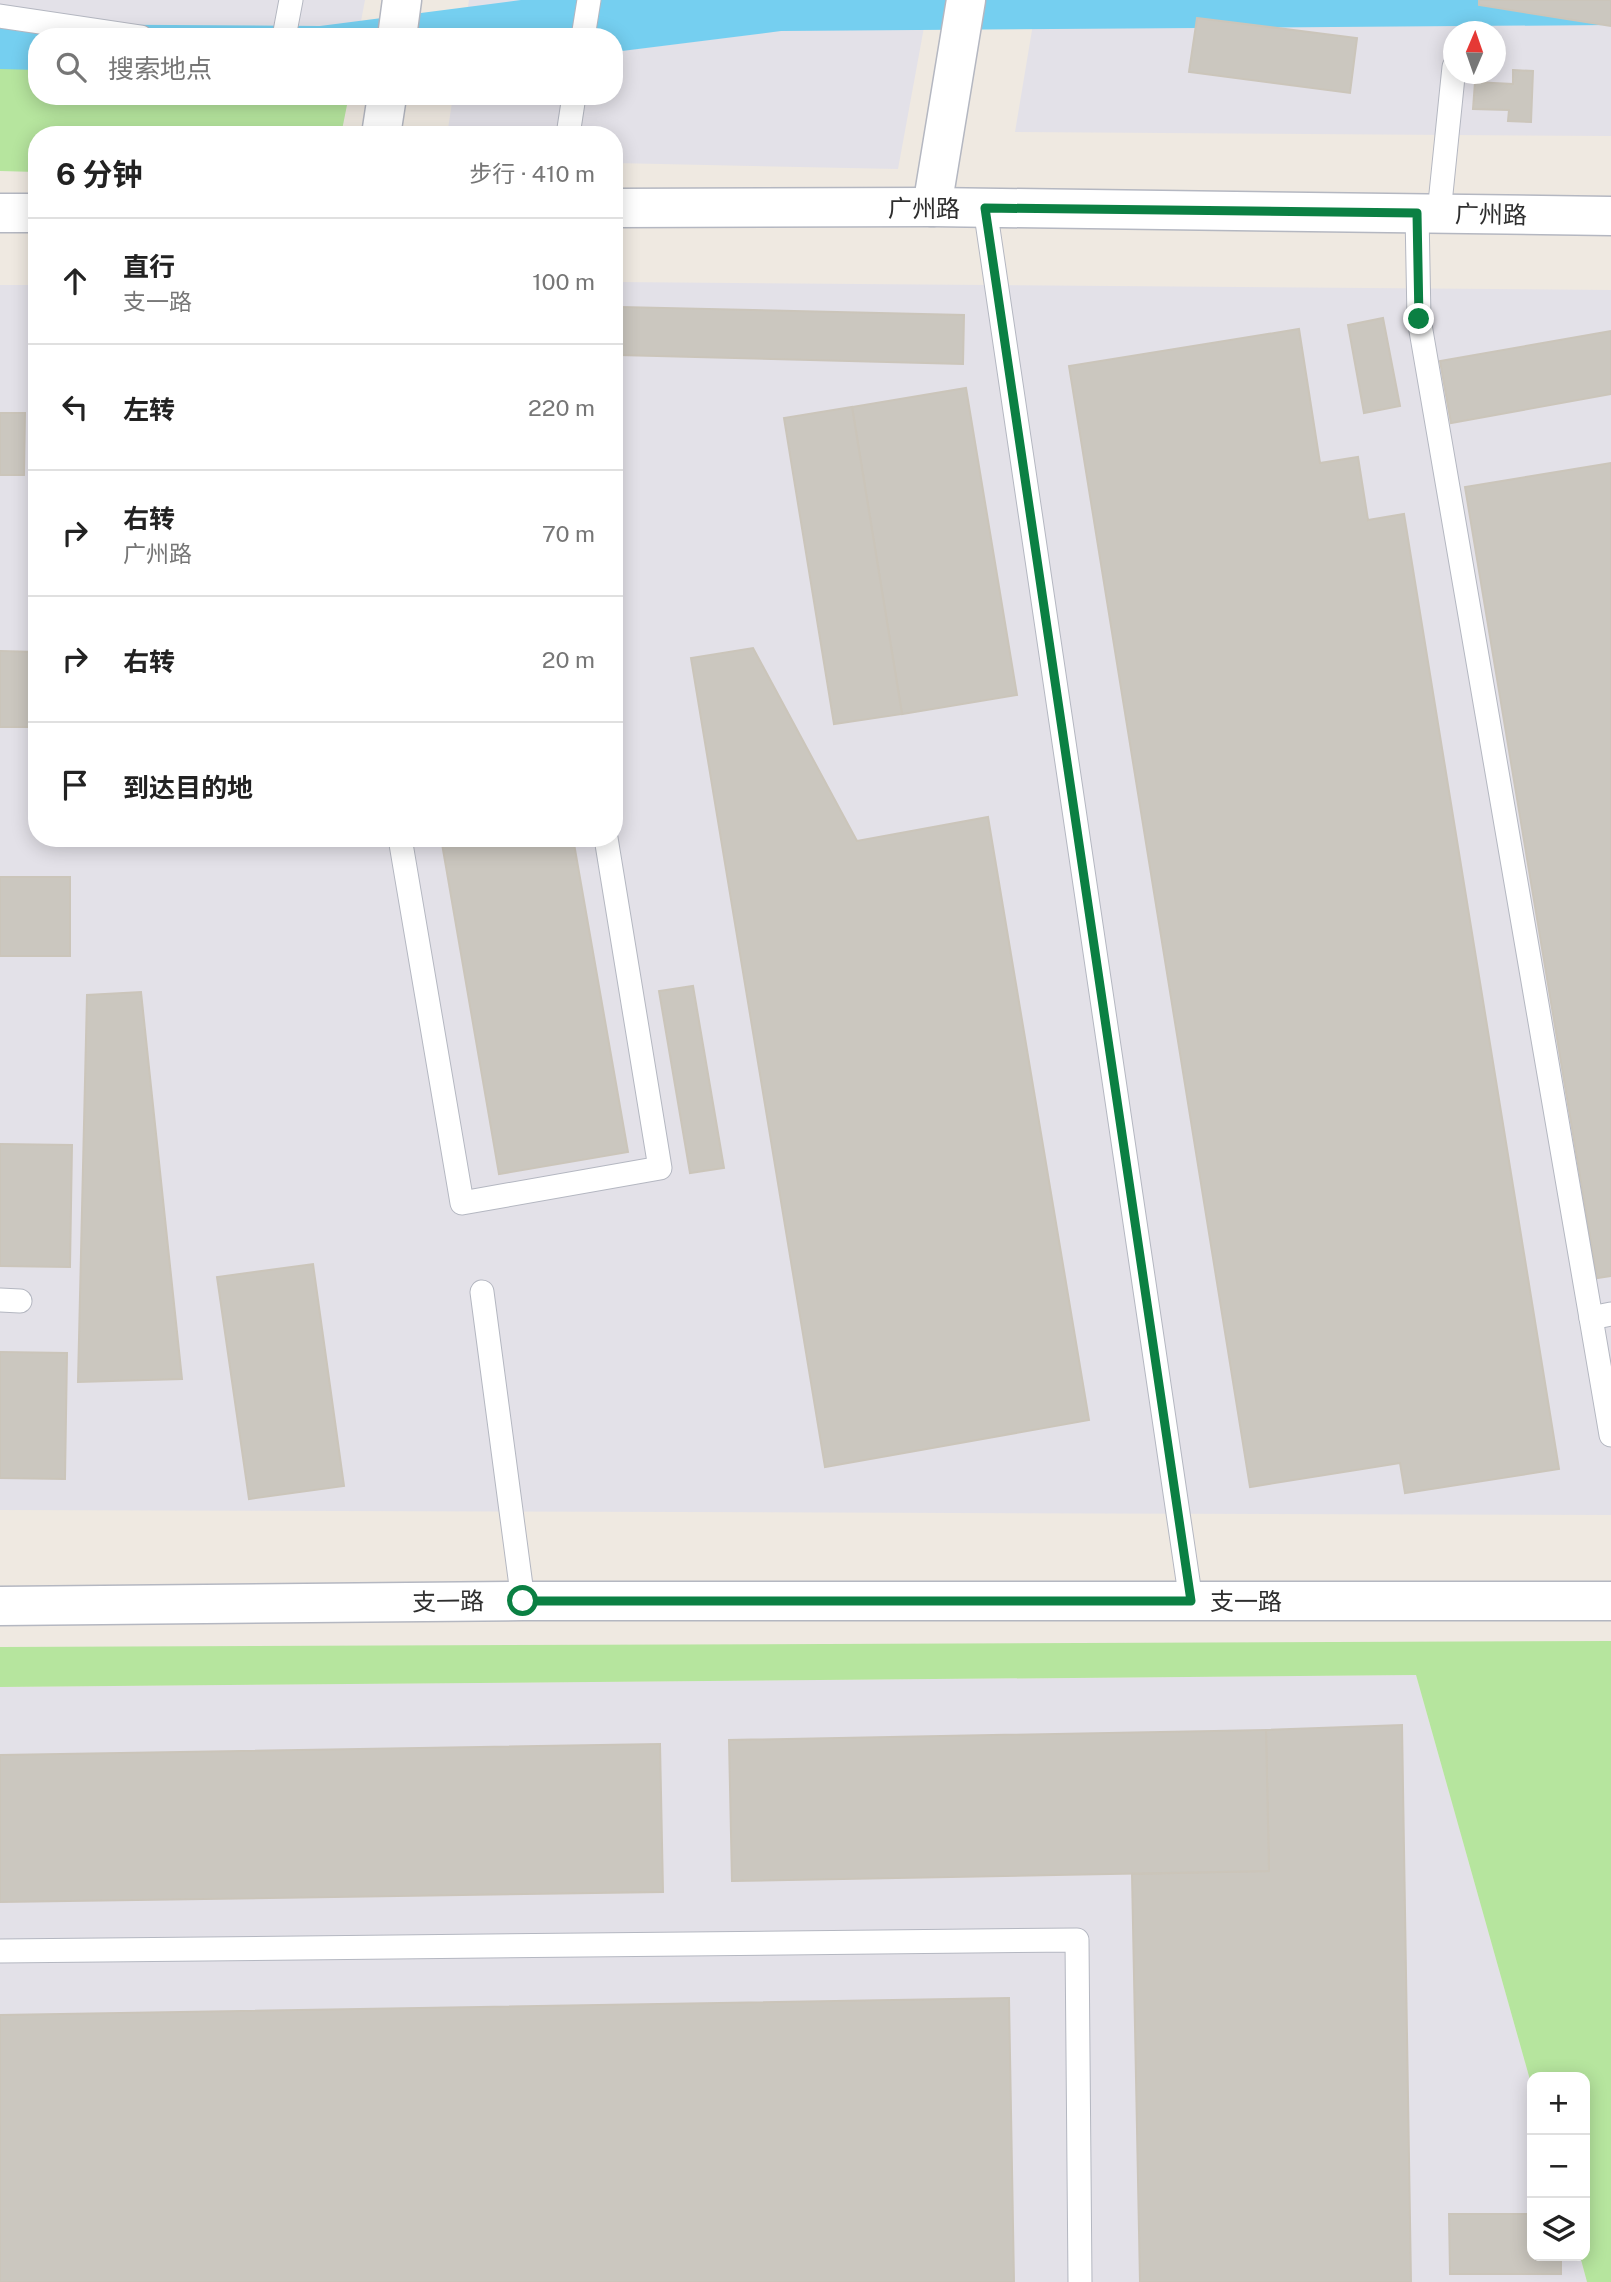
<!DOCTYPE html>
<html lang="zh">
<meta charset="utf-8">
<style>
body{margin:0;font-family:"Public Sans","Noto Sans SC",sans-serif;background:#f6f6f6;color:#222}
.controls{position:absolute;right:21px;bottom:21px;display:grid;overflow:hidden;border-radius:14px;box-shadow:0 4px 18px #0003}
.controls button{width:63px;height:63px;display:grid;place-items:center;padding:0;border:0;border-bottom:2px solid #e0e0e0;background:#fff;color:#222;font:35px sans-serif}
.compass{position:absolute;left:1443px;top:21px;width:63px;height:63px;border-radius:50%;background:#fff;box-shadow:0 4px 18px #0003;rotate:2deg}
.stop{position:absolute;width:21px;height:21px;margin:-16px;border:5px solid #0b8043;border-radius:50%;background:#fff}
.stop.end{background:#0b8043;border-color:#fff;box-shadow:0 2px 7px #0008}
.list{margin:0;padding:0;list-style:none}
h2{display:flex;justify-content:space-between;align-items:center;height:91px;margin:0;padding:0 28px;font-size:30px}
h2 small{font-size:23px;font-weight:400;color:#767676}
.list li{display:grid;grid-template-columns:46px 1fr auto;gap:21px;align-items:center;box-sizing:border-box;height:126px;padding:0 28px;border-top:2px solid #e0e0e0}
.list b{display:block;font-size:26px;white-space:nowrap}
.list p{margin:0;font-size:23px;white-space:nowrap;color:#767676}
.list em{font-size:23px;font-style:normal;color:#767676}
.icon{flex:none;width:38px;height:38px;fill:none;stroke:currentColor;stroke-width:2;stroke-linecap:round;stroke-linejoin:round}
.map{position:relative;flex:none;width:1611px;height:2282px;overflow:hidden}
.search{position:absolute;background:#fff;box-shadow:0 4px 18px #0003;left:28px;top:28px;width:595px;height:77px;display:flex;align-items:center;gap:18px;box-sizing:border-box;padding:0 24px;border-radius:28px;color:#767676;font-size:26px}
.panel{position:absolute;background:#fff;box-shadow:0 4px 18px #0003;left:28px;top:126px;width:595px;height:721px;border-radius:28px}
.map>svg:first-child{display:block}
</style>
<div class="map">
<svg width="1611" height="2282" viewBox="0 0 1611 2282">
<rect width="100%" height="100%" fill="#efe9e1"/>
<g fill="#e3e1e8" fill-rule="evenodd">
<path d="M0,0H365L358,37H37V96H348L341,135H37L0,147Z"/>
<path d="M469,0H929L898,169L614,163V135H447L453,96H614V37H463Z"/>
<path d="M1037,0H1611V136L1015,132ZM1454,32H1496V74H1454Z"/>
<path d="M614,282L1611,290V1515L0,1510V285H37V838H614Z"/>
<path d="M1416,1675L1532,2087V2256H1580L1587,2282H0V1687Z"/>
</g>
<g fill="#b6e59e">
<path d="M0,48L37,53V96H324L348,100L341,135H37V172L0,171Z"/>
<path d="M1611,1641V2282H1587L1580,2256H1585V2077H1532V2087L1416,1675L0,1687V1647Z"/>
</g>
<path fill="#75cff0" d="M521,0H1611V25L781,31L614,52V37H37V70L0,69V24L320,26Z"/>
<g fill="#cbc7bf" stroke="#cbc5ba" stroke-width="2">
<path d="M1479,0H1611V26L1479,5Z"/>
<path d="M1197,18L1357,38L1350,93L1189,72Z"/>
<path d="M1513,70L1533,71L1531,122L1508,121L1509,110L1473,109L1475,82L1513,84Z"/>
<path d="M620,307L964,315L963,364L619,355Z"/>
<path d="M1383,318L1400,406L1364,413L1348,325Z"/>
<path d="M1299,329L1320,463L1358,457L1368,520L1404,514L1559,1469L1405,1493L1400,1463L1250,1487L1069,366Z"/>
<path d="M1611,331V394L1451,423L1440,361Z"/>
<path d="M966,388L1017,695L902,714L852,407Z"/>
<path d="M852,407L902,714L834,724L784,418Z"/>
<path d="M0,413H25L24,475H0Z"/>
<path d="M1611,463V1276L1597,1278L1465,487Z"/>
<path d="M753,648L857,841L988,817L1089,1420L825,1467L691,658Z"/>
<path d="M0,651L37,652V727H0Z"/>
<path d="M441,838H573L628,1152L499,1174Z"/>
<rect x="0" y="877" width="70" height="79"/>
<path d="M693,986L724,1168L690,1173L659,991Z"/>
<path d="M141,992L182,1379L78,1382L87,995Z"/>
<path d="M0,1144L72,1145L70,1267L0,1266Z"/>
<path d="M313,1264L344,1486L249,1499L217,1277Z"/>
<path d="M0,1352L67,1353L65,1479L0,1478Z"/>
<path d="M1402,1725L1411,2282H1140L1132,1874L1269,1871L1266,1730Z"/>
<path d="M1266,1730L1269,1871L732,1881L729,1740Z"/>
<path d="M660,1744L663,1892L0,1902V1755Z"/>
<path d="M1009,1998L1014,2282H0V2015Z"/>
<path d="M1449,2214H1532V2256H1561V2274H1450Z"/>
</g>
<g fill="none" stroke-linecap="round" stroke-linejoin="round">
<g stroke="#b4b7c1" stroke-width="25">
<g id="service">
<path d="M0,16L141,37"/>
<path d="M284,37L291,0"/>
<path d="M583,37L589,0"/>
<path d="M568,135L574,96"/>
<path d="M985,208L1191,1601"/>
<path d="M1417,213L1419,319L1591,1318L1611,1314"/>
<path d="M1439,213L1454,67"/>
<path d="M400,838L462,1203L660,1168L606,838"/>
<path d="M482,1292L523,1601"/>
<path d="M0,1300L20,1301"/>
<path d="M1591,1318L1611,1435"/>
<path d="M0,1951L1077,1940L1080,2282"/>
</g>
</g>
<g stroke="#b4b7c1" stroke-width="41">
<g id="minor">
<path d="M397,37L402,0"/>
<path d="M381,135L387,96"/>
<path d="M932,207L966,0"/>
<path d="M0,1606L523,1601H1611"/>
</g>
</g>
<g stroke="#b4b7c1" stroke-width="41">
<g id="secondary">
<path d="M614,208L932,207L1611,216"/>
<path d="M0,213H37"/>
</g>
</g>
<use href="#service" stroke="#fff" stroke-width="23"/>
<use href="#minor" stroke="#fff" stroke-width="38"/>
<use href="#secondary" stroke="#fff" stroke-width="38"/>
</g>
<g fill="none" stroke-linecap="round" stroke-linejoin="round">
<path stroke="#0b8043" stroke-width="9" d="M523,1601H1191L985,208L1417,213L1419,319"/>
</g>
<g text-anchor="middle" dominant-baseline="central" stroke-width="6" stroke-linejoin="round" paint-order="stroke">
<g font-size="24" fill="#2e2e2e" stroke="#fff">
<text x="924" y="208">广州路</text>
<text transform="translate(1491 214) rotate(1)">广州路</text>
<text transform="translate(448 1601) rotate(-1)">支一路</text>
<text x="1246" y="1601">支一路</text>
</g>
</g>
</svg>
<div class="controls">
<button>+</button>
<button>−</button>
<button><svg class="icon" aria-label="layers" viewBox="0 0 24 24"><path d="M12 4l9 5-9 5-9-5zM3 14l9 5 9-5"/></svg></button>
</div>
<svg class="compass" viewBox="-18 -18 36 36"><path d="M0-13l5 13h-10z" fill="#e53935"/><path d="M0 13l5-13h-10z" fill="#767676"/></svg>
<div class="stop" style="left:523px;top:1601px"></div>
<div class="stop end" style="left:1419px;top:319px"></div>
<div class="search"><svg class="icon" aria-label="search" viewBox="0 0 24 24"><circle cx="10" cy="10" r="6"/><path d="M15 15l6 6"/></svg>搜索地点</div>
<section class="panel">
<h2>6 分钟<small>步行 · 410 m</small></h2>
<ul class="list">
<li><svg class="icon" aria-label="ahead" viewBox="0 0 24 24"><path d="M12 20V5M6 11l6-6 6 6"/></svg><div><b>直行</b><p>支一路</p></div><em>100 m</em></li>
<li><svg class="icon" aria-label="left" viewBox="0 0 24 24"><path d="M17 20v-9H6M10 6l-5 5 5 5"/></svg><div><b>左转</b></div><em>220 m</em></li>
<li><svg class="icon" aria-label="right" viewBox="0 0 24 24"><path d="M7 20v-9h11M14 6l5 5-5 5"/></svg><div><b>右转</b><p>广州路</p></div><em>70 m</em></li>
<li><svg class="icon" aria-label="right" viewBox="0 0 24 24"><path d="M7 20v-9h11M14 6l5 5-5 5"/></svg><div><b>右转</b></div><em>20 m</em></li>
<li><svg class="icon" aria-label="arrive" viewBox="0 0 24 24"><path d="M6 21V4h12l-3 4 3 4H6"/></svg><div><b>到达目的地</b></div></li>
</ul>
</section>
</div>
